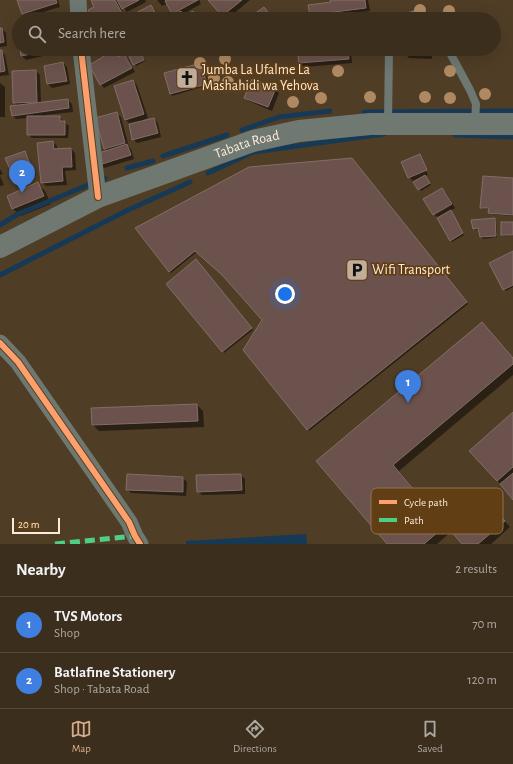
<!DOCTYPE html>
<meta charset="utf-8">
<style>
body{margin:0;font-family:"Alegreya Sans",sans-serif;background:#473a29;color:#f1f3f6}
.scale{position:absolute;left:12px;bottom:10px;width:48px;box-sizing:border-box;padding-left:4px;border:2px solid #fdebda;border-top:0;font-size:11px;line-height:14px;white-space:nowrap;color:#fdebda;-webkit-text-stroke:3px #613e14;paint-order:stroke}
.you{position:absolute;left:285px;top:294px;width:14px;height:14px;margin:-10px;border:3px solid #fff;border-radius:50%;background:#1a73e8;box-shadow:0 0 0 6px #1a73e833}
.badge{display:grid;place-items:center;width:26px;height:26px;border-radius:50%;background:#d6ab8b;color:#fff;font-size:13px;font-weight:700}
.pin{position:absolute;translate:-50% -33px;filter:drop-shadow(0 1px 2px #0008)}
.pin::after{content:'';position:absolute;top:21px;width:14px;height:12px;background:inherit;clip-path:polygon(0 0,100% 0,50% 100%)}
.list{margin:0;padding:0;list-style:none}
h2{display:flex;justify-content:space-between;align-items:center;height:52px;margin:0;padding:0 16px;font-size:17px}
h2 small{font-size:13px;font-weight:400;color:#aca8a3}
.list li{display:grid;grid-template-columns:26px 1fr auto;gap:12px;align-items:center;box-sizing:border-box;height:56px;padding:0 16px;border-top:1px solid #554a3b}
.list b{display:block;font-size:15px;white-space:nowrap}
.list p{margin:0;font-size:13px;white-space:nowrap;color:#aca8a3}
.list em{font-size:13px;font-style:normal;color:#aca8a3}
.icon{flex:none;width:22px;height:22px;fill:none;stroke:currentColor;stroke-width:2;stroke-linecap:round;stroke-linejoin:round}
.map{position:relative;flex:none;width:513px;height:544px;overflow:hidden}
.search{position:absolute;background:#3c2e1c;box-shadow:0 4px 16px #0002;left:12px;right:12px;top:12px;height:44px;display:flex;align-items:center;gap:10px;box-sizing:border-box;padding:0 14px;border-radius:22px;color:#aca8a3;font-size:15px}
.sheet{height:164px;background:#3c2e1c}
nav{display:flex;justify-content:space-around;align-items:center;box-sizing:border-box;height:56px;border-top:1px solid #554a3b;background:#3c2e1c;font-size:11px;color:#aca8a3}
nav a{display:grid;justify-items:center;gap:2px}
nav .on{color:#d6ab8b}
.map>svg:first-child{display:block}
</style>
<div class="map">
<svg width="513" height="544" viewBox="0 0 513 544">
<rect width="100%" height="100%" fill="#503d26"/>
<path fill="#163a55" d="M306,534L307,544H186V541Z"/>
<g fill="#0007">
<path d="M19,0H58L60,7L27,17L23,13Z"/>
<path d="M92,0H145L146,2L127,12L120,3L119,4L125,17L122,19H93L96,7Z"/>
<path d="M157,0H199L201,4L183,14L185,16L193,12L198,19H167L174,15L167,4L162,6Z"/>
<path d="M209,0H250L227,19L223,16Z"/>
<path d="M331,0H368L370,11L315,18L311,14L332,3Z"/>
<path d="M151,6L155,10L160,19H136Z"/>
<path d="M40,16L42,19H27Z"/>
<path d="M0,29H2L6,33L7,46L0,47Z"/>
<path d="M21,49H60V52L26,60L22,56Z"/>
<path d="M100,49H114L119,58L124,55L128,59L135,72L104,88L101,84L105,57Z"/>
<path d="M127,49H139L145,61L136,66Z"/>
<path d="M298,49H351L352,63L304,67L300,63Z"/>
<path d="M397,49H432V59L409,58L405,54V52H400Z"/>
<path d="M0,51H1L5,55L9,75L0,76Z"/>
<path d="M63,63L67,67L70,84L52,88L48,84L45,66Z"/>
<path d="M201,64L203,66L209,85L172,96L171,94L165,74Z"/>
<path d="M36,71L40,75L41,104L68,100L72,104L73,112L46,115V117H59L69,126L68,138H32L28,134V118L16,119L12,115L18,106L14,102Z"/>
<path d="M133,81L137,85L148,118L143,120V121L154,119L158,123L161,137L137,143L133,139L129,123L126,120L115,86Z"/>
<path d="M0,83L5,87V117H0Z"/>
<path d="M275,89L279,93L272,111L249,101L245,97Z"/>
<path d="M117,114L121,117L129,147L131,149L134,159L104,168L100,164L108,151L105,148Z"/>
<path d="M53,142L57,146V150L71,149L75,153L76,170L65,171L67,185L46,186L42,182Z"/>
<path d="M25,152L28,156L36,175L18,182L15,178Z"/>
<path d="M420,155L423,159H421L428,175L424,176L431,185L421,191L414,182L418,180L417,179L413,181L409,177Z"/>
<path d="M354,161L468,304L309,431L263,319L224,275L197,252L171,273L137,228Z"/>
<path d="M0,169L3,174L0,175Z"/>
<path d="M0,176L4,185L0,186Z"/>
<path d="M513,179V216L491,214L490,212V209H483L481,207Z"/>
<path d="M37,184L45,191L51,204L21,216L13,209L8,196Z"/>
<path d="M442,189L446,193L455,208L450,211L464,235L452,242L438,218L434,214Z"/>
<path d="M495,219L496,221L497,237L483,239L481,237L480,229L476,230L474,228Z"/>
<path d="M513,223V236H504L502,235Z"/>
<path d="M513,252V287L506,291L504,289Z"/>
<path d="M197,262L253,330L224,353L223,351Z"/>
<path d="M513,358V375L399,471L450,531L485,500L510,527L491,544H464L452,531L437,544H388L317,461Z"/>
<path d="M197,405L203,411L204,427L99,431L93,425L92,409Z"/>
<path d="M513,414V498L471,451Z"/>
<path d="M128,475L183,478L187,482L186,496L131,493L127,489Z"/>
<path d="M241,475L245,479V494L202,495L198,491Z"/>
</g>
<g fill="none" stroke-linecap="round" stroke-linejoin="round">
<g stroke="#163a55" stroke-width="5">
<path d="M364,112L513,111"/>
<path d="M242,130L279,117L330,111"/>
<path d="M455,135L513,137"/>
<path d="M163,156L227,135"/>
<path d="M127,168L153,161"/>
<path d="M208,173L253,152L384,134"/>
<path d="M0,225L18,214L105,178"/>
<path d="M0,275L128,210L190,182"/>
</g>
</g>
<g fill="#6b524c" stroke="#836e66">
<path d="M17,0H56L57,3L22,14Z"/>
<path d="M91,0H115L122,13L110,19H92L88,10L94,7Z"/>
<path d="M117,0H139L122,9Z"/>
<path d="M166,0H198L172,14L165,1Z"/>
<path d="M208,0H242L222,16Z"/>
<path d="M330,0H365L366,8L310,15L308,5L331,2Z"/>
<path d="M151,5L159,19H135L132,15Z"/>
<path d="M264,7L273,19H247Z"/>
<path d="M181,11L184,16L193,11L197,19H166L165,18Z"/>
<path d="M58,14H74L73,19H58Z"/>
<path d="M0,28H2L4,42L0,43Z"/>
<path d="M20,49H56L21,56Z"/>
<path d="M99,49H113L118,57L124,54L132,68L100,85L89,65L103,57Z"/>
<path d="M126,49H139L144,60L133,65Z"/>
<path d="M297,49H348L349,59L299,63Z"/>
<rect x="404" y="49" width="25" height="6"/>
<path d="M0,50H2L5,71L0,72Z"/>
<path d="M63,62L67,81L47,84L44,66Z"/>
<path d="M201,63L207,84L170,94L164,73Z"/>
<path d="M36,70L37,102L13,103L12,71Z"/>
<path d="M252,79L276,88L268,107L244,98Z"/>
<path d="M133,80L144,114L125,120L114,86Z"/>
<path d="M68,99L69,108L12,116L10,106Z"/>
<path d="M117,112L125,143L104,149L95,118Z"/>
<path d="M27,116H60V121H65V135H27Z"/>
<path d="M154,118L158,133L132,140L129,124Z"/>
<path d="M53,141L54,149L71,148L72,167H62L63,181L41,183L37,143Z"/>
<path d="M127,144L131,155L99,165L96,154Z"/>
<path d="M25,151L33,171L14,178L5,158Z"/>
<path d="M420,154L427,170L408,178L401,162Z"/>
<path d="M352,158L467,302L307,430L243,350L262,320L222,275L195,251L169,272L135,228L249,167Z"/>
<path d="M425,175L430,183L418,190L413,182Z"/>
<path d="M483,176L513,178V215L488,213L489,208H480Z"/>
<path d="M38,182L44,196L12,209L7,196Z"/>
<path d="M442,188L452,204L433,215L423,199Z"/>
<path d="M451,210L463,233L450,241L437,218Z"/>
<path d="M495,218L496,236L480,237L478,228L473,229L471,220Z"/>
<rect x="501" y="222" width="12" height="13"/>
<path d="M513,251V285L503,290L489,263Z"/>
<path d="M196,259L252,328L222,352L166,284Z"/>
<path d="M482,322L513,358V364L393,465L445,526L424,544H387L316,461Z"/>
<path d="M197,404L198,421L92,425L91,408Z"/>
<path d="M513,412V467L497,481L469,451Z"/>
<path d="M513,473V500L500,484Z"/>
<path d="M127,474L183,477V492L126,490Z"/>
<path d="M241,474L242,490L197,492L196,475Z"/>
<path d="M485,499L505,521L478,544H462L450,530Z"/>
</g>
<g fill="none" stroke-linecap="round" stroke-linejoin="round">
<g stroke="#6d7873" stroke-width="8">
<path d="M401,19L415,14L429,19"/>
<path d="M448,49L470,90L476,104L475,123"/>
<path d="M388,123L389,49"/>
</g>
<g stroke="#6d7873" stroke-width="17">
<path d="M78,0L79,19"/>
<path d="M81,49L98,197"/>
<path d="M0,343L18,362L129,522L135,536L140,544"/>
</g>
<path stroke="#6f7971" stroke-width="22" id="s1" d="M0,247L98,197L253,141L299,131L370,124H513"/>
<path stroke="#4dcf88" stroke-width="5" stroke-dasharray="10 5" stroke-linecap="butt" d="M55,544L135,536"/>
<g stroke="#613e14" stroke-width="8">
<g id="cycleway">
<path d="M81,49L98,197"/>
<path d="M0,343L18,362L129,522L135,536L140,544"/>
</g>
</g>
<use href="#cycleway" stroke="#fca06f" stroke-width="6"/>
</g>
<g fill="#af8962">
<circle cx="420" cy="10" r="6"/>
<circle cx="449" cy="11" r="6"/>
<circle cx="225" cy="59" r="6"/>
<circle cx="200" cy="63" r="6"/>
<circle cx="338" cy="71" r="6"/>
<circle cx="450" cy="71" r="6"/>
<circle cx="214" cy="78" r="6"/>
<circle cx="228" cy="82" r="6"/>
<circle cx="485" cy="94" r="6"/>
<circle cx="370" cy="97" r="6"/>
<circle cx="425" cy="97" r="6"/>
<circle cx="321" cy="98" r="6"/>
<circle cx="450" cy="98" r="6"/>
<circle cx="293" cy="102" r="6"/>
</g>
<defs>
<g id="church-square" transform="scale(1.15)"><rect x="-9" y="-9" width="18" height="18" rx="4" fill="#c0ae9b" stroke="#613e14"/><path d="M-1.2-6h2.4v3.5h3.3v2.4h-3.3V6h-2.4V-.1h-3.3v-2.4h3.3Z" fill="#111"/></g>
<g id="parking-square" transform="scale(1.15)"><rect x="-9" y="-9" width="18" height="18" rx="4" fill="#c0ae9b" stroke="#613e14"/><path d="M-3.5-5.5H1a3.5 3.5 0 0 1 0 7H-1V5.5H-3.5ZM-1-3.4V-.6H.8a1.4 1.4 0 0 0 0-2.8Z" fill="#111"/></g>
</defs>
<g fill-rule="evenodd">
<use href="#church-square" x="187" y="78"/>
<use href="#parking-square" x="357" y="270"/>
</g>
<g text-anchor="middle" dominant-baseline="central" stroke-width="3.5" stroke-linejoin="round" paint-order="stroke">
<g font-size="14" fill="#fdebda" stroke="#613e14" text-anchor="start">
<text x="202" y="70">Jumba La Ufalme La<tspan x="202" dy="16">Mashahidi wa Yehova</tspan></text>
<text x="372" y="270">Wifi Transport</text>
</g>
<g font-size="14" fill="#fdebda" stroke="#613e14">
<text stroke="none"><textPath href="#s1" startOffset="268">Tabata Road</textPath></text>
</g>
</g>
<rect x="371" y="488" width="132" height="46" rx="6" fill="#613e14" stroke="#90724f" stroke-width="1"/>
<rect x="379" y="500" width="18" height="4" fill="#fca06f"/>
<rect x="379" y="518" width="18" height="4" fill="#4dcf88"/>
<g font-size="11" fill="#fdebda">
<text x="404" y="506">Cycle path</text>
<text x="404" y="524">Path</text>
</g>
</svg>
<div class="scale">20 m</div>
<div class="you"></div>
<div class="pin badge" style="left:408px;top:403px;background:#3f7fe0">1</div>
<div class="pin badge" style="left:22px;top:193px;background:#3f7fe0">2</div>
<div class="search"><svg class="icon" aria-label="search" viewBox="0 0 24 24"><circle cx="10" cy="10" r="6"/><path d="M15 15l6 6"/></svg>Search here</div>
</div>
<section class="sheet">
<h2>Nearby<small>2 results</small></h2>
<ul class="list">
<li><span class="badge" style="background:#3f7fe0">1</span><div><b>TVS Motors</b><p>Shop</p></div><em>70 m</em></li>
<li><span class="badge" style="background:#3f7fe0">2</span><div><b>Batlafine Stationery</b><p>Shop · Tabata Road</p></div><em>120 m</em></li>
</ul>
</section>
<nav>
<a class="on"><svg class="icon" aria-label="map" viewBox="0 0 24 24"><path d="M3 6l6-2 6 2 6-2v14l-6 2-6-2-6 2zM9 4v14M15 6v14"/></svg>Map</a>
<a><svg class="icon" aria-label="directions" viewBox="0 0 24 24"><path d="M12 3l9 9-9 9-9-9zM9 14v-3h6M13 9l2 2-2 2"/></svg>Directions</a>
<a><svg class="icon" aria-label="saved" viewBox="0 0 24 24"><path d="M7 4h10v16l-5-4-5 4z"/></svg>Saved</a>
</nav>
